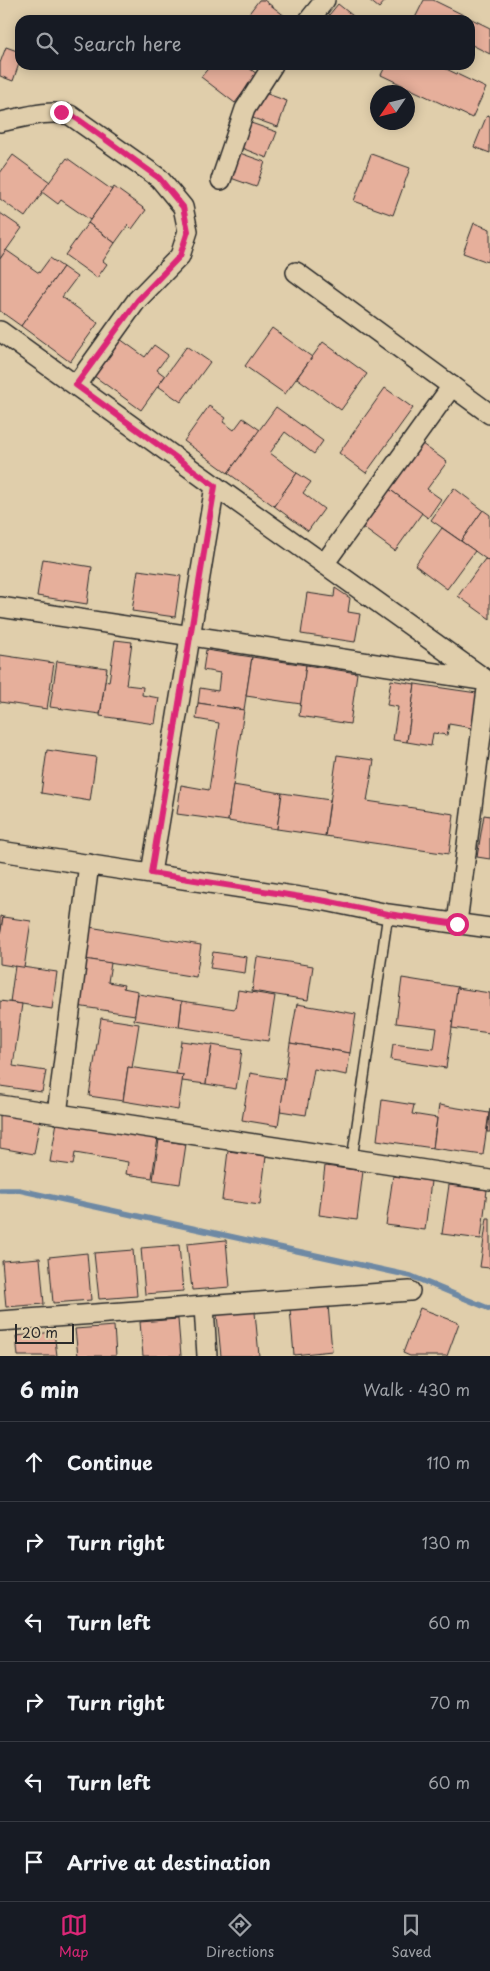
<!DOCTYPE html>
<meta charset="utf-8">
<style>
body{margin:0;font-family:"Playpen Sans",sans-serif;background:#20242c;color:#f1f3f6}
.compass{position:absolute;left:370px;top:85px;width:45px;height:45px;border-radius:50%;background:#171b24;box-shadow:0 2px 12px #0003;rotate:235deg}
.scale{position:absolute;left:15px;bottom:12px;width:59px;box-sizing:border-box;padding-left:5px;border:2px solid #2b2b2b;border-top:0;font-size:14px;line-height:18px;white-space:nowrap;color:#2b2b2b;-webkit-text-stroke:4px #e0ceab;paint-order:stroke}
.stop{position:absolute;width:15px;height:15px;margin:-11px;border:4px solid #db2777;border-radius:50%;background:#fff}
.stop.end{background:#db2777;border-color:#fff;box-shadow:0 1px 5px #0008}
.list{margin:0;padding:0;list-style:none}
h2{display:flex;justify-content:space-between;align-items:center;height:65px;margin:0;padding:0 20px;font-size:21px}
h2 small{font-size:16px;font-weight:400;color:#9ea1a6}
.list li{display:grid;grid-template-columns:32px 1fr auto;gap:15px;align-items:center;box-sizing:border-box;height:80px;padding:0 20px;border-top:1px solid #363941}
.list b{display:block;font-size:19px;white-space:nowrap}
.list em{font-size:16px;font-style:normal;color:#9ea1a6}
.icon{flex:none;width:28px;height:28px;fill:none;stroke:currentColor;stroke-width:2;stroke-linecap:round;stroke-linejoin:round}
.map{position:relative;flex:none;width:490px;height:1356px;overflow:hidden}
.search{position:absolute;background:#171b24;box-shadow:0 2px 12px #0003;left:15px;right:15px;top:15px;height:55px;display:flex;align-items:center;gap:12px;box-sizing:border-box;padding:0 18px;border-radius:15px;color:#9ea1a6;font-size:19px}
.sheet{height:545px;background:#171b24}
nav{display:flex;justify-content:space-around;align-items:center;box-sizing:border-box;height:70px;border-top:1px solid #363941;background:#171b24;font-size:14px;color:#9ea1a6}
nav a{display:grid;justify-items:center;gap:2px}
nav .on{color:#db2777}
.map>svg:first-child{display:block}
</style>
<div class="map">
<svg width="490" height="1356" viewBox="0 0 490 1356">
<rect width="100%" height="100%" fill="#e0ceab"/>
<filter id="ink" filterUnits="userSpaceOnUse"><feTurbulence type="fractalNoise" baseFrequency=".02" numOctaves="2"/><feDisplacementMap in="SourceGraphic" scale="10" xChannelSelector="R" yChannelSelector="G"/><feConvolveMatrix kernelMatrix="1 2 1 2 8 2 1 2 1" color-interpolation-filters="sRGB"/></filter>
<g filter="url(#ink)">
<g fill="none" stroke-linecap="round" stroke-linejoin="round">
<path stroke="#6e89a4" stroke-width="5.5" d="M0,1190H19L411,1276L490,1309"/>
</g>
<g fill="#e6af9b" stroke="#2b2b2b">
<path d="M259,0H264L290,20H244Z"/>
<path d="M369,0H386L379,8Z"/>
<path d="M424,0H433L490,28V54L470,44V20H420L415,18Z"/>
<path d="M338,4L358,20H325Z"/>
<path d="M6,47L20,52V61L13,81L0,76V63Z"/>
<path d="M211,65H245L257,74L235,103L201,77Z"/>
<path d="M386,65H438L486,88L472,118L381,75Z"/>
<path d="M259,91L287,101L278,127L250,117Z"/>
<path d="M487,115L490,116V153L474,147Z"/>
<path d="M248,122L277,132L267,158L239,147Z"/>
<path d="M237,152L265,162L256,187L228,177Z"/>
<path d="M371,154L410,168L393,215L354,201Z"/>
<path d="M13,155L50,182L25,217L0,199V173Z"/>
<path d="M67,158L112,190L90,220L61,200L58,204L42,192Z"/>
<path d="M114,187L146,210L132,229L128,225L115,243L88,223Z"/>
<path d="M0,213L22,228L0,259Z"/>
<path d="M88,223L115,243L103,261L107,264L97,278L65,255Z"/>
<path d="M474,223L490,229V255L488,262L463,253Z"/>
<path d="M6,250L39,273L50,258L63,267L21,326L0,311V259Z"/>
<path d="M63,267L77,277L62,297L98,323L70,362L21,326Z"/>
<path d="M272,328L312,357L285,394L245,366Z"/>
<path d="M120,339L145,357L154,345L168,355L157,370L165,376L141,410L94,376Z"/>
<path d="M323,342L367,374L341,410L297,378Z"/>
<path d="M187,346L210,362L181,402L158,386Z"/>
<path d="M385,388L413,408L366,473L339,453Z"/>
<path d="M209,406L226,418L223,422L234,430L243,418L260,430L228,473L184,441Z"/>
<path d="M276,407L323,441L314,454L285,432L270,453L297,473L274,506L228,473Z"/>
<path d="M418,441L447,462L427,489L441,499L428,518L385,486Z"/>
<path d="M297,473L311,482L303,493L324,509L308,531L274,506Z"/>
<path d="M454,488L483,510L461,541L431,520Z"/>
<path d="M389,489L422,513L395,551L362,527Z"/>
<path d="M483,510L490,515V562L461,541Z"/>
<path d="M442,528L475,551L447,589L415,565Z"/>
<path d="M43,559L92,567L87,604L37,596Z"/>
<path d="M485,559L490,562V619L458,596Z"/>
<path d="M138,570L181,576L175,617L132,611Z"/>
<path d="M335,588L350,598L348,612L360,614L355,642L301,634L307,593L334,597Z"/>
<path d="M115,640L132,642L126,685L143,687L142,695L159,698L155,724L100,716L105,681L109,682Z"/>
<path d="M206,650L252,657L244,710L198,703L200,688L218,691L220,673L203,670Z"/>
<path d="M0,655L54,663L47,709L0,702Z"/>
<path d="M252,657L306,665L301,704L246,696Z"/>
<path d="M57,661L107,668L100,714L50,707Z"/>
<path d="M306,665L357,673L350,724L299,716Z"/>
<path d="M391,680L415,684L407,742L393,740L398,707L387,705Z"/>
<path d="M415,684L477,693L472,728L449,724L447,735L433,733L431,746L407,742Z"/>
<path d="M198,703L244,710L228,821L177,814L181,785L209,790L219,723L196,719Z"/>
<path d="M47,750L96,757L90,801L41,793Z"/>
<path d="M337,755L374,760L367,801L454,814L449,854L325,836Z"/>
<path d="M233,785L282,793L277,829L228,821Z"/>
<path d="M282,793L330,800L325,836L277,829Z"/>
<path d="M484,815L490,816V859L477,857Z"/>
<path d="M0,916L3,917L0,937Z"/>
<path d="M3,917L31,921L24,968L0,964V937Z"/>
<path d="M89,927L201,945L196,977L84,959Z"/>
<path d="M213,952L247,957L245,973L210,968Z"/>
<path d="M257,957L313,966L308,1000L252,991Z"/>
<path d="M84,959L111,963L108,982L124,985L123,988L138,991L135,1015L77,1006Z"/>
<path d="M15,966L57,972L52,1009L10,1002Z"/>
<path d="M402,978L458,987L446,1068L391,1060L393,1044L434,1049L437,1028L396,1023Z"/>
<path d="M457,988L490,993V1033L452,1028Z"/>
<path d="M238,990L275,996L268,1041L179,1027L182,1001L235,1009Z"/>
<path d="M138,994L182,1001L179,1027L134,1020Z"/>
<path d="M0,1001L22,1004L13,1066L46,1071L42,1092L0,1086Z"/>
<path d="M297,1004L356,1014L350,1053L290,1043Z"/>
<path d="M101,1018L139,1024L132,1068L128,1067L123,1101L89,1096Z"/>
<path d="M181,1041L212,1045L206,1084L182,1081L183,1075L176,1074Z"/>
<path d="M290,1043L350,1053L347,1075L314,1069L306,1115L280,1111Z"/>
<path d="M212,1045L242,1050L236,1089L206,1084Z"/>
<path d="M128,1067L183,1075L178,1110L123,1101Z"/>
<path d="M250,1073L285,1079L278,1126L242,1120Z"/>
<path d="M382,1100L414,1105L412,1114L437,1118L433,1148L377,1140Z"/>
<path d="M439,1105L489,1113L483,1155L433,1148Z"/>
<path d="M490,1108V1132H487Z"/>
<path d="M0,1114L40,1120L34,1154L0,1148Z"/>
<path d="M57,1122L158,1138L152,1178L126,1174L128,1162L75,1153L73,1165L50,1162Z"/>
<path d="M159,1140L186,1144L180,1184L153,1180Z"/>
<path d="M228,1151L266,1156L260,1205L222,1200Z"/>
<path d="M325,1166L363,1171L357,1220L319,1215Z"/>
<path d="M393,1176L431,1181L425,1230L386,1225Z"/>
<path d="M449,1185L487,1190L481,1239L442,1234Z"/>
<path d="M487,1218H490V1268L480,1267Z"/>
<path d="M226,1240L230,1287L192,1290L187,1244Z"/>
<path d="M179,1245L183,1291L145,1294L141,1248Z"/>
<path d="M133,1250L137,1296L99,1299L94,1253Z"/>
<path d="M87,1253L91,1300L53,1303L49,1257Z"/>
<path d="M40,1258L44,1304L6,1307L2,1261Z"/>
<path d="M328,1305L332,1351L294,1355L290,1309Z"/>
<path d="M420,1308L459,1323L447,1356H410L403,1353Z"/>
<path d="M255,1312L259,1356H221L217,1315Z"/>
<path d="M178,1319L181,1356H143L140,1322Z"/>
<path d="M114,1326L116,1356H78L75,1329Z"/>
<path d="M54,1332L57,1356H18L16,1336Z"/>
</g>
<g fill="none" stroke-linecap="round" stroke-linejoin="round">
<g stroke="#2b2b2b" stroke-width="12">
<path id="service" d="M352,1159L388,914"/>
</g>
<g stroke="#2b2b2b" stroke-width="22">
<g id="minor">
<path d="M309,20L325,0"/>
<path d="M0,122C22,118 48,109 70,115L159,178L183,207L188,231L180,256L137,300L76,385"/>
<path d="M221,180L245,109L273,65"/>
<path d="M296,272L490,414"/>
<path d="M0,331L215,486L151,873"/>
<path d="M215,486L485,679"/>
<path d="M324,564L452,386"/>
<path d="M0,607L488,681L457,923"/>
<path d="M0,851L326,901L388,914L490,928"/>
<path d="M0,1105L490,1180"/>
<path d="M57,1114L89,864"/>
<path d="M204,1306L207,1356"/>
<path d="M0,1321L410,1291"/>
</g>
</g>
<use href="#service" stroke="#e0ceab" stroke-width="9"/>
<use href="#minor" stroke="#e0ceab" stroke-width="19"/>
</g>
</g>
<g fill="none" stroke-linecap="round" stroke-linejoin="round" filter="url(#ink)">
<path stroke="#db2777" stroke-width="6" d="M61,112L70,114L79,120L159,178L183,207L188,231L180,256L138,300L76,385L215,486L151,873L326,901L388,914L457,924"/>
</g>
</svg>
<svg class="compass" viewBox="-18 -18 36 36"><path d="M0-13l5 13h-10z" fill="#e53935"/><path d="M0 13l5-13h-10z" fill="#9ea1a6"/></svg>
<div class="scale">20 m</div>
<div class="stop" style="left:457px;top:924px"></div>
<div class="stop end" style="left:61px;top:112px"></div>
<div class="search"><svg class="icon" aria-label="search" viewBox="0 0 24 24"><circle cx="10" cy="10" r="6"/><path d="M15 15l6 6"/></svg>Search here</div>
</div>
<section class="sheet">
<h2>6 min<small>Walk · 430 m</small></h2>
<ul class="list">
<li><svg class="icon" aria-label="ahead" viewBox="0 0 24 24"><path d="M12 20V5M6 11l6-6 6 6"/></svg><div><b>Continue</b></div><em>110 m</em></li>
<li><svg class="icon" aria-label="right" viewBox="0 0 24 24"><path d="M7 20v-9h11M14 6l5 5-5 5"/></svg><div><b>Turn right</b></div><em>130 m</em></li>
<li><svg class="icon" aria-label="left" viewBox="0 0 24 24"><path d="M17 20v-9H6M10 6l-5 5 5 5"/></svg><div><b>Turn left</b></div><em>60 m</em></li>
<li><svg class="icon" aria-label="right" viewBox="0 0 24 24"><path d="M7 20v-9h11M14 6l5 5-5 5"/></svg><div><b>Turn right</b></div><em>70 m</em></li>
<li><svg class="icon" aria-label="left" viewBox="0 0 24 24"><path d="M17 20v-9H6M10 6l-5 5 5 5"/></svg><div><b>Turn left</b></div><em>60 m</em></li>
<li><svg class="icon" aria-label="arrive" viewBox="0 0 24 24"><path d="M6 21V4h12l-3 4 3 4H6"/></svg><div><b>Arrive at destination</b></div></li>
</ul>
</section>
<nav>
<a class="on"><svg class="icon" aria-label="map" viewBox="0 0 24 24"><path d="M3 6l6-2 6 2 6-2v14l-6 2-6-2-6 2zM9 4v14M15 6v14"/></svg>Map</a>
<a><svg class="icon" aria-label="directions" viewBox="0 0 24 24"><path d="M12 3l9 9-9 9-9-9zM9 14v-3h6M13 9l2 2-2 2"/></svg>Directions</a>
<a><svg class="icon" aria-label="saved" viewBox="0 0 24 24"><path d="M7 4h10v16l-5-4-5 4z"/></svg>Saved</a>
</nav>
